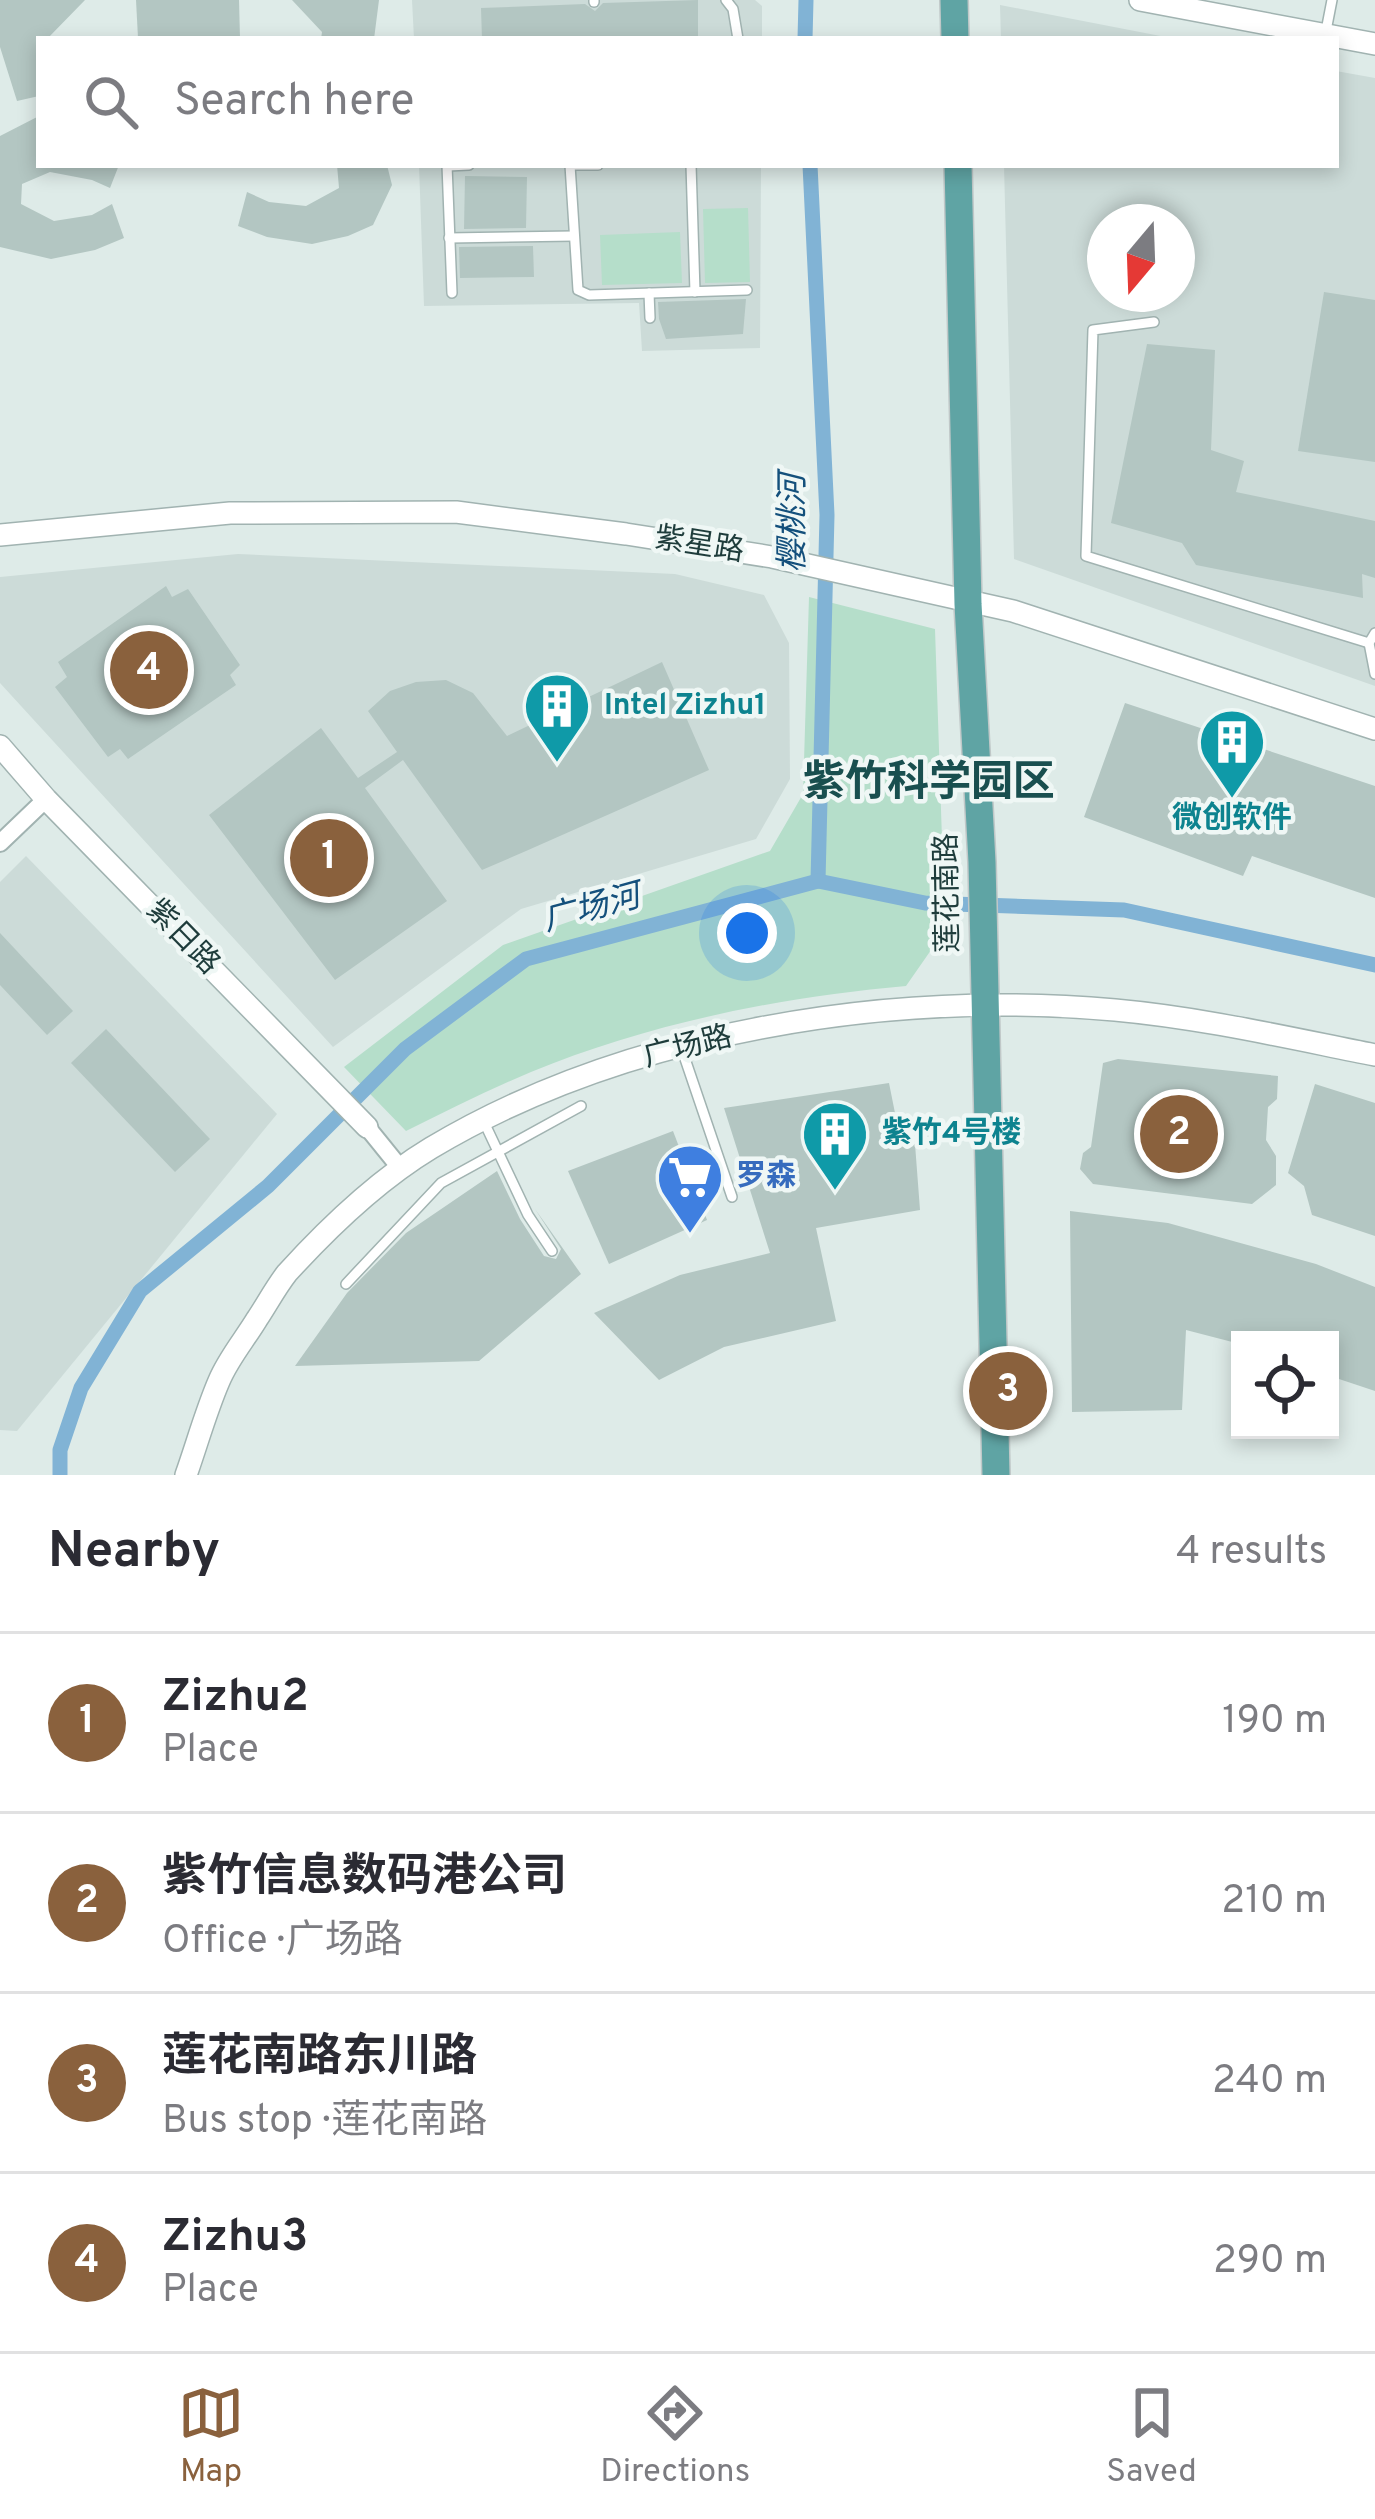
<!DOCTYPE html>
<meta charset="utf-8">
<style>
body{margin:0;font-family:Overpass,"Noto Sans SC",sans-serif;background:#f2f2f3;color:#2b2b33}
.controls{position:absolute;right:36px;bottom:36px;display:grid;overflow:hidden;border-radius:0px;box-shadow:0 6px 18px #0003}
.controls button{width:108px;height:108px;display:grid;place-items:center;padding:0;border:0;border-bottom:3px solid #e1e1e2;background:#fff;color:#2b2b33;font:60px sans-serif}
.compass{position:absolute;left:1087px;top:204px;width:108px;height:108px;border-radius:50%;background:#fff;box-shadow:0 6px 18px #0003;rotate:199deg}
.you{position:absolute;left:747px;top:933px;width:42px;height:42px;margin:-30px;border:9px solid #fff;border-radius:50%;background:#1a73e8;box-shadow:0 0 0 18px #1a73e833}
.badge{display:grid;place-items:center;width:78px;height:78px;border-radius:50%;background:#8a613d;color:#fff;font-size:39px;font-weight:700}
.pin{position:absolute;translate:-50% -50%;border:6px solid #fff;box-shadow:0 3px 12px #0006}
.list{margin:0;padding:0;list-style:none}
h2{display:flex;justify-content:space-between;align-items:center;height:156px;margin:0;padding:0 48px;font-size:51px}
h2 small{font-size:39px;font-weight:400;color:#7c7c81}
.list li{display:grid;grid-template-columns:78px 1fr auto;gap:36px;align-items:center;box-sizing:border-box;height:180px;padding:0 48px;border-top:3px solid #e1e1e2}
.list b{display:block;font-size:45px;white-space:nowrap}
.list p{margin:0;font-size:39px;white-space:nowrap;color:#7c7c81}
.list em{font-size:39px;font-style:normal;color:#7c7c81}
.icon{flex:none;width:66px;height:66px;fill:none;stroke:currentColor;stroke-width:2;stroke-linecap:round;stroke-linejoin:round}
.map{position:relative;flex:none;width:1375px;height:1475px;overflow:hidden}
.search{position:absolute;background:#fff;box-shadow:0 6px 18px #0003;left:36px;right:36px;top:36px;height:132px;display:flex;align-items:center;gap:30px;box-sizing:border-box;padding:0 42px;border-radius:0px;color:#7c7c81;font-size:45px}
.sheet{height:876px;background:#fff}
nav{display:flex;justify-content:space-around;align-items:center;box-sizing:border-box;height:168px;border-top:3px solid #e1e1e2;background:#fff;font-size:33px;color:#7c7c81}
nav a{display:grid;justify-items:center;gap:6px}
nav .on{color:#8a613d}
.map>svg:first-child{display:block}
</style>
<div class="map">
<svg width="1375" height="1475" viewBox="0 0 1375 1475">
<rect width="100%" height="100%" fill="#deebe8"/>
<g fill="#ccdbd8" fill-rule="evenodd">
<path d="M412,0H755L762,6V39H414Z"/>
<path d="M1000,5L1176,39H1001Z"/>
<path d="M1336,71L1375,78V686L1014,559L1004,165H1336ZM1105,222H1177V294H1105Z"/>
<path d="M419,165H761L760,348L642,351L639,303L424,306Z"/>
<path d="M238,554L675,574L764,595L789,643L790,779L756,839L521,909L333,1047L0,683V577Z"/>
<path d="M26,856L277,1114L17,1431L0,1430V882Z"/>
</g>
<g fill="#b5deca">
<path d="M748,208L750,282L705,283L703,209Z"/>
<path d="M680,232L682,283L602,285L600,235Z"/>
<path d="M809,597L935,629L945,930L906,986C780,997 647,1024 531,1072C488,1090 447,1111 406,1131L344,1067L503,945L770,851L803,794Z"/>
</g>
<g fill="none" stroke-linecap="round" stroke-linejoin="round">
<g stroke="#81b3d5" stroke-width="15">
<path d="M805,39L806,0"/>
<path d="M810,165L827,515L818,881"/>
<path d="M60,1475V1450L81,1388L140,1291L268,1186L405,1049L526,959L818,881L925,903L1124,910L1375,965"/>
</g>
</g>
<g fill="#b3c6c2">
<path d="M0,0H85L47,39H39V96L17,101L0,47Z"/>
<path d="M136,0H239L240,38H138Z"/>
<path d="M292,0H379L374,39H321L322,32Z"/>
<path d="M698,0V39H482L481,8L585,4L595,11L603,3Z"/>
<path d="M39,116V165H119L110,188L92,180L50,172L22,184L21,204L54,221L92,215L112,204L124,238L95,250L51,259L0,247V136Z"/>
<path d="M337,165H387L392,185L373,225L348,236L312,244L267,237L238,226L247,192L269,202L306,206L339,188Z"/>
<path d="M465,176L527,177L526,228L464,229Z"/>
<path d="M533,246L534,277L460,278L459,247Z"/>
<path d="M1324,292L1375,300V462L1298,451Z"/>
<path d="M746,299L743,334L666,339L659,319L658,302Z"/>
<path d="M1147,344L1215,350L1211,450L1244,461L1236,492L1375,521V578L1362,574L1363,598L1196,565L1182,543L1111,523Z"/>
<path d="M166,586L172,597L188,589L240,665L230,675L236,685L128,759L120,749L108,757L55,687L67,677L58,662Z"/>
<path d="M662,662L709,770L526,851L482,870L403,760L365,788L447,901L335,980L209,815L321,728L358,778L397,752L368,711L390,691L416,682L446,680L473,693L507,736Z"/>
<path d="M1125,703L1375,786V898L1252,856L1243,876L1084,817Z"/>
<path d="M0,933L73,1011L47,1035L0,985Z"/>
<path d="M106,1029L210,1139L175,1172L71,1063Z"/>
<path d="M1118,1059L1278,1076L1277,1099L1268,1107L1266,1140L1276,1156V1185L1252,1204L1093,1184L1080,1169L1083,1153L1091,1147L1103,1063Z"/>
<path d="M889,1083L901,1143L915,1144L920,1210L816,1228L836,1321L724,1347L659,1380L594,1313L680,1275L770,1253L724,1108Z"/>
<path d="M1315,1084L1375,1103V1236L1312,1215L1304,1186L1288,1173Z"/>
<path d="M673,1131L707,1220L609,1264L568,1171Z"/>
<path d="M497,1171L520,1219L544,1256L556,1259L561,1249L535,1209L581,1274L479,1361L295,1366L347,1293L406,1233Z"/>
<path d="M1070,1211L1168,1223L1316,1264L1375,1287V1391L1330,1376V1340H1240V1344L1186,1330L1182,1410L1072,1412Z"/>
</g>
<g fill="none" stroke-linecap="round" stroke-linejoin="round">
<g stroke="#a1b3b1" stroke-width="12">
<g id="service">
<path d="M594,0V2"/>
<path d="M726,0L733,9L738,39"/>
<path d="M1325,36L1332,0"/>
<path d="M447,165L452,293"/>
<path d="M570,165L578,290L589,295L747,290"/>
<path d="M570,165H598"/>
<path d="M691,165L695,292"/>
<path d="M448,166L469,165"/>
<path d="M449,238L574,236"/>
<path d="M649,293L650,318"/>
<path d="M1154,322L1093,330L1086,556L1369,643"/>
<path d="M1375,633L1369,643L1375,674"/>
<path d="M681,1047L732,1197"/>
<path d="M484,1122L528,1215L552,1251"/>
<path d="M346,1284L441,1183L581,1106"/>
</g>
</g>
<g stroke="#a1b3b1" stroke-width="20">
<g id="minor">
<path d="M0,843L46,799"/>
<path d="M367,1127L401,1169"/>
</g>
</g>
<g stroke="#a1b3b1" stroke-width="24">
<g id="tertiary">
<path d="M1140,0L1375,44"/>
<path d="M0,535L230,513L456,512L626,534L772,557L1013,611L1375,729"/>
<path d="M0,746L46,799L367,1127"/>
<path d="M186,1475C197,1444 206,1411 219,1381C228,1359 245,1339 257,1319C267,1304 276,1287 287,1273C328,1228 378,1180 431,1148C627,1031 890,990 1115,1010C1203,1018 1289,1038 1375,1055"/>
</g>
</g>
<g stroke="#c0c8c8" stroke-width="30">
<g id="primary">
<path d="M954,0L955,39"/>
<path d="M958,165L968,604L982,862L996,1475"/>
</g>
</g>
<use href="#service" stroke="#fff" stroke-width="9"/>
<use href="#minor" stroke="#fff" stroke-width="16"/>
<use href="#tertiary" stroke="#fff" stroke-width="21"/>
<use href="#primary" stroke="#5fa4a4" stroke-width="27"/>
</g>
<defs>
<g id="building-pin" transform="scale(3.45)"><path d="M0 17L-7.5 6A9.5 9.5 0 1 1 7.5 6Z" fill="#0f9aa8" stroke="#eff7f5"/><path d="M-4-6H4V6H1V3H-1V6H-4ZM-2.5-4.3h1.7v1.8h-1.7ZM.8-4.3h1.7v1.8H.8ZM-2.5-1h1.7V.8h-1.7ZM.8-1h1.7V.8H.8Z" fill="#fff"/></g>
<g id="supermarket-pin" transform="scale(3.45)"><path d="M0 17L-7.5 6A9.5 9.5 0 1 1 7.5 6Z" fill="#3f7fe0" stroke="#eff7f5"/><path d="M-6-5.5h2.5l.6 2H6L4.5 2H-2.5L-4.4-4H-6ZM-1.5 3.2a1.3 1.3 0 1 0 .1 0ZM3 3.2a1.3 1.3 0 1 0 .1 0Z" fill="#fff"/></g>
</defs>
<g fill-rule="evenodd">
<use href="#building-pin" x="557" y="706"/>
<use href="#building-pin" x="1232" y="742"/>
<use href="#building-pin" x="835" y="1134"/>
<use href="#supermarket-pin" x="690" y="1177"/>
</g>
<g text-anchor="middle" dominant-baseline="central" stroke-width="9" stroke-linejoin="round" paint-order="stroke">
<g font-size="30" fill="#1e3c3b" stroke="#eff7f5">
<text transform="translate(699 546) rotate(9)">紫星路</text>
<text transform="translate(949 893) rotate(-91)">莲花南路</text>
<text transform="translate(182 938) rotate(46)">紫日路</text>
<text transform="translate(688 1048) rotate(-14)">广场路</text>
</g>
<g font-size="30" font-weight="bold" fill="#0d838f" stroke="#eff7f5" text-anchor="start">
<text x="604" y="706">Intel Zizhu1</text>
<text x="1232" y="819" text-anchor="middle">微创软件</text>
<text x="882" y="1134">紫竹4号楼</text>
</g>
<g font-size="30" font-weight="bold" fill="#366cbe" stroke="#eff7f5" text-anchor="start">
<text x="736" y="1177">罗森</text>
</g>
<g font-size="33" font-style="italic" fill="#14507c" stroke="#eff7f5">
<text transform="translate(795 523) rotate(-90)">樱桃河</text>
<text transform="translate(592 910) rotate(-15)">广场河</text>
</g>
<g font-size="42" font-weight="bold" fill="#194f4f" stroke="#eff7f5">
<text x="929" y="784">紫竹科学园区</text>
</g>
</g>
</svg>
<div class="controls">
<button><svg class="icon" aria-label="locate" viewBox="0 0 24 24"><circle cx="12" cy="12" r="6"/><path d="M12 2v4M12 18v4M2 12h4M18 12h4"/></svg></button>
</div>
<svg class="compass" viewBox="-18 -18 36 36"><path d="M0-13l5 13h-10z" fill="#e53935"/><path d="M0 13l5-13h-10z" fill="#7c7c81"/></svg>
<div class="you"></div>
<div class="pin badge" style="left:329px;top:858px">1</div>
<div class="pin badge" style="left:1179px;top:1134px">2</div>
<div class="pin badge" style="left:1008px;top:1391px">3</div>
<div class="pin badge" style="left:149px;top:670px">4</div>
<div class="search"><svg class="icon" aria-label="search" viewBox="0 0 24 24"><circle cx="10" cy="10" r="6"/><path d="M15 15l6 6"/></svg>Search here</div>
</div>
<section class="sheet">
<h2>Nearby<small>4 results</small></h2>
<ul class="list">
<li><span class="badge">1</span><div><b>Zizhu2</b><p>Place</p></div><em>190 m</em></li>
<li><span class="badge">2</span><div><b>紫竹信息数码港公司</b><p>Office · 广场路</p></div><em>210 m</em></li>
<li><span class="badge">3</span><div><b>莲花南路东川路</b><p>Bus stop · 莲花南路</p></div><em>240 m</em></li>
<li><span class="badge">4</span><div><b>Zizhu3</b><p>Place</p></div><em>290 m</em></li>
</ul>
</section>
<nav>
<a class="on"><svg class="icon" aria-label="map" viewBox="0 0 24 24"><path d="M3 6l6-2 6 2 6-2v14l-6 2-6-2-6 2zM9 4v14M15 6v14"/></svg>Map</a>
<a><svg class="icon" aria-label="directions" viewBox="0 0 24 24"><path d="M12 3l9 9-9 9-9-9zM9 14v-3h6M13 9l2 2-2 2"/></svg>Directions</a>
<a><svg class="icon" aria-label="saved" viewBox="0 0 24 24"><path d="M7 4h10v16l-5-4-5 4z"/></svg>Saved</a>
</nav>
